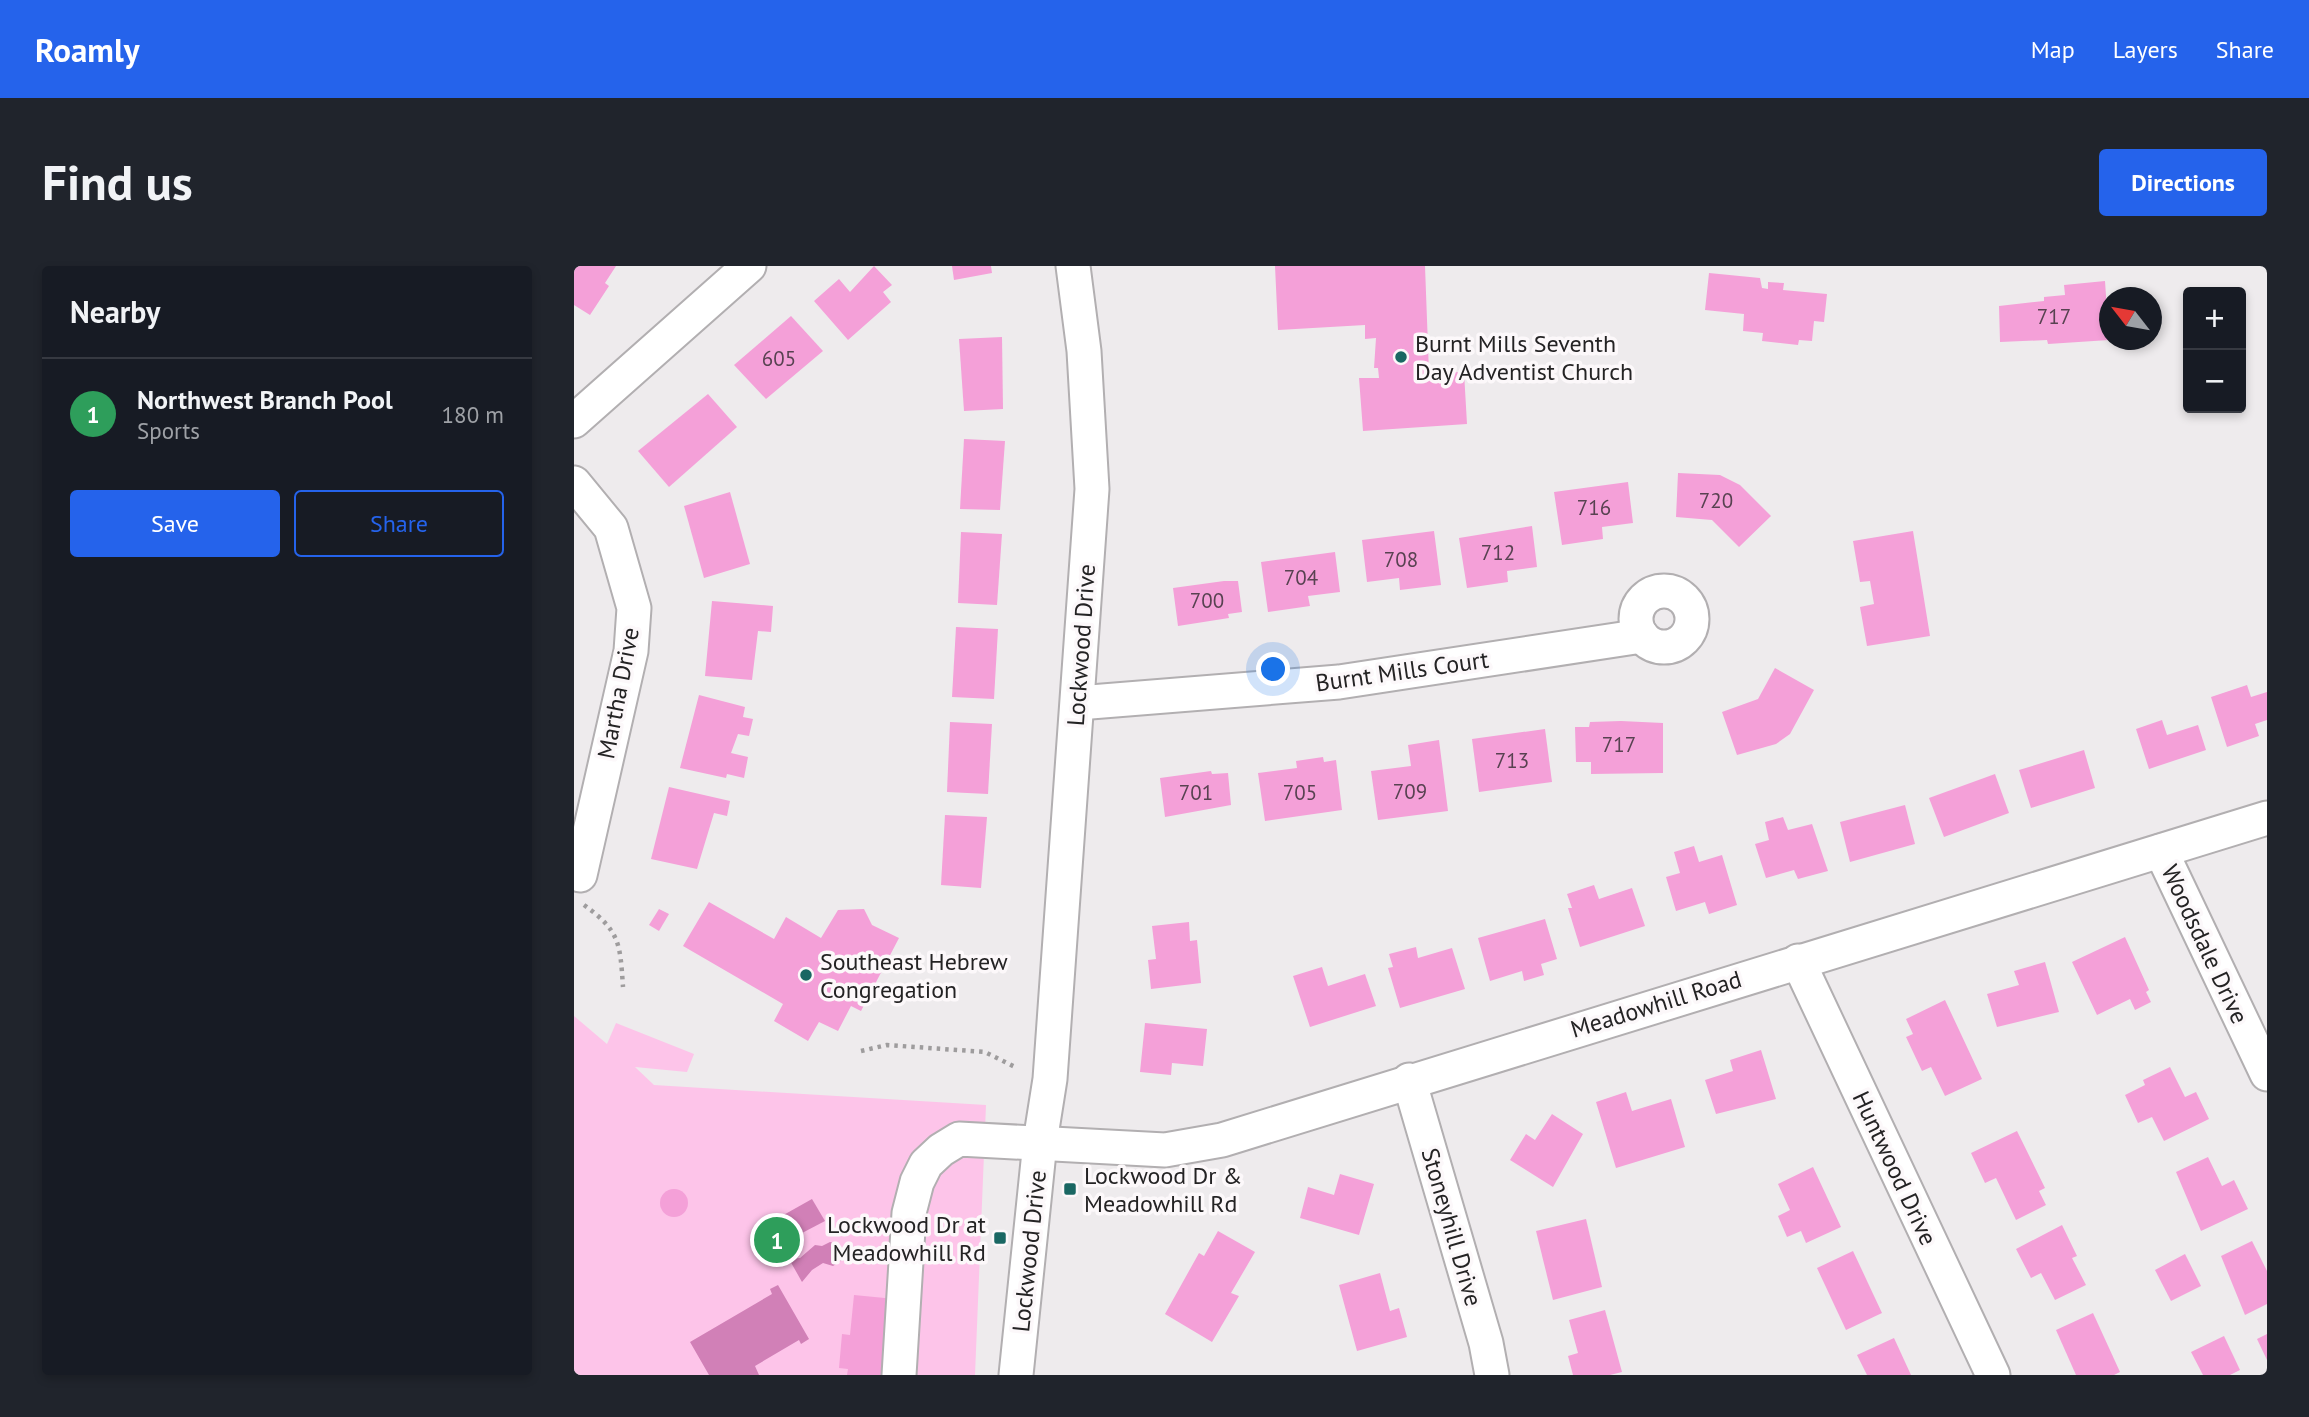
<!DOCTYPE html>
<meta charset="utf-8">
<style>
body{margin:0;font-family:"PT Sans",sans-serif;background:#20242c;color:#f1f3f6}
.controls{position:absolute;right:21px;top:21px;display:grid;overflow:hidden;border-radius:7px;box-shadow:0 4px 10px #0003}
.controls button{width:63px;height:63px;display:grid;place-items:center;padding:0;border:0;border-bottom:2px solid #363941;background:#171b24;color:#f1f3f6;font:35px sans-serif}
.compass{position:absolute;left:1525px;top:21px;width:63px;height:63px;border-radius:50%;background:#171b24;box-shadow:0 4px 10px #0003;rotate:301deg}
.you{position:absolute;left:700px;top:404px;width:24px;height:24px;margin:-18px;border:5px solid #fff;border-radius:50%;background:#1a73e8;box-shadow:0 0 0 10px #1a73e833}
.badge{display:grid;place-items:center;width:46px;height:46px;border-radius:50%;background:#2563eb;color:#fff;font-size:23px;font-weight:700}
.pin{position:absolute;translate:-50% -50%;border:4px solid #fff;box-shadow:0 2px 7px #0006}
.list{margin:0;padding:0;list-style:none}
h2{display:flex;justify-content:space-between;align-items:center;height:91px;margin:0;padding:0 28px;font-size:30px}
h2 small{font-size:23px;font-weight:400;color:#9ea1a6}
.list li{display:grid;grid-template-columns:46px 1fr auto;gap:21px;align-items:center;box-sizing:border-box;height:112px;padding:0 28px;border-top:2px solid #363941}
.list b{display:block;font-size:26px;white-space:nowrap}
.list p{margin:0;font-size:23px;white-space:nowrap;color:#9ea1a6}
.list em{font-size:23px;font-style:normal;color:#9ea1a6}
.actions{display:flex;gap:14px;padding:21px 28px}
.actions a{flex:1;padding:16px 0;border:2px solid #2563eb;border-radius:7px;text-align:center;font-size:24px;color:#2563eb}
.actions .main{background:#2563eb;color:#fff}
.map{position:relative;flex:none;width:1693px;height:1109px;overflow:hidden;border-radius:7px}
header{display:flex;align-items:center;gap:42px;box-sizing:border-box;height:98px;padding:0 35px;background:#2563eb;color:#fff}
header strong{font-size:33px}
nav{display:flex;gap:38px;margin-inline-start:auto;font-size:24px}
.intro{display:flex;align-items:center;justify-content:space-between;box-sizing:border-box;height:168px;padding:0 42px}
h1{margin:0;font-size:49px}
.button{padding:18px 32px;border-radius:7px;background:#2563eb;color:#fff;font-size:24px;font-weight:700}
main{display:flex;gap:42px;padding:0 42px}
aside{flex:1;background:#171b24;border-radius:7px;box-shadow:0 4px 10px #0003}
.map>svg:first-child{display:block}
</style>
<header>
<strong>Roamly</strong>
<nav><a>Map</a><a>Layers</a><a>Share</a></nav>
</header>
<div class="intro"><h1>Find us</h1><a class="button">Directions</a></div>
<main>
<aside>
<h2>Nearby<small></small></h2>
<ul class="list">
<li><span class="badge" style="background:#2e9e5b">1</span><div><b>Northwest Branch Pool</b><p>Sports</p></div><em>180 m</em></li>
</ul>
<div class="actions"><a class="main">Save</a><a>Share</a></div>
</aside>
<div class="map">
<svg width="1693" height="1109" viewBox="0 0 1693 1109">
<rect width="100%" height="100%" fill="#eeebed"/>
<path fill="#fdc4e9" d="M0,750L33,778L42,757L120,788L113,806L61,801L80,819L412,839L401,1109H0Z"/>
<g fill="#d180b7">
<path d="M238,933L251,955L209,977L197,956Z"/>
<path d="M256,976L265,978L270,986L268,994L259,1000L249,997L238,1004L228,1016L215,993L226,992L241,979L248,980Z"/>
<path d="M204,1019L235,1073L227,1078L225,1074L181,1100L185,1109H135L116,1076L198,1028L196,1023Z"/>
</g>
<g fill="#f4a0d8">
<path d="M0,0H42L31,17L35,20L16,49L0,39Z"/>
<path d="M300,0L318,19L309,26L317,36L274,74L240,35L265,13L276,26Z"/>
<path d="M378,0H417L418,7L380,14Z"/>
<path d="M701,0H851L855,107L890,106L893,158L789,165L785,112H805L804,102H800L802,72L791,73V59L704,64Z"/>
<path d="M1135,7L1186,12L1188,22L1194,23V16L1210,17L1209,24L1253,28L1250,56L1240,55L1238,75L1225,74L1224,79L1188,75L1189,67L1169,65L1170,48L1131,44Z"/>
<path d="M1531,15L1535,74L1474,78L1473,74L1426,76L1425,40L1470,35V31L1491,29L1490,19Z"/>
<path d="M217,50L249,85L192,133L160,99Z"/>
<path d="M428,71L429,143L390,145L385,73Z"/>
<path d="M134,128L163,161L95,221L64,185Z"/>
<path d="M390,173L431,175L426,244L386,243Z"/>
<path d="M1104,207L1146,209L1166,219L1197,250L1165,281L1138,254L1102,251Z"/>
<path d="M1054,216L1059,257L1028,261L1029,273L988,279L980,226Z"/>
<path d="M156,226L176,298L130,312L110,240Z"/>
<path d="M958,260L963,301L933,305L934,316L893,322L885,272Z"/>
<path d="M860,265L867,319L826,324L825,312L793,316L788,274Z"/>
<path d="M1339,265L1356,370L1293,380L1286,341L1300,338L1296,315L1286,316L1279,275Z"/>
<path d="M387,266L428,268L423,339L384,337Z"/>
<path d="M761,286L766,326L734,330L736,340L694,346L687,296Z"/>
<path d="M650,315H664L668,346L654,348L655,352L604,360L599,322Z"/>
<path d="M138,335L199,340L197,366L184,365L178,414L131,410Z"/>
<path d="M382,361L424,363L420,433L378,431Z"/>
<path d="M1201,402L1240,424L1216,468L1202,478L1163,489L1148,446L1184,433Z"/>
<path d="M1673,419L1677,431L1693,426V454L1681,458L1685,470L1653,481L1637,431Z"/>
<path d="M125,429L171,441L169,451L179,453L175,470L164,468L157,487L174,491L170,512L153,508L152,512L106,502Z"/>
<path d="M1588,454L1593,469L1624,459L1632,484L1575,503L1562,463Z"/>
<path d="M1047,455L1089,457V507L1017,508V496H1002L1001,461H1015L1016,456Z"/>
<path d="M376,456L418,458L414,528L373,526Z"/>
<path d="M971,463L978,516L905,526L898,473Z"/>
<path d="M865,474L874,545L804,554L797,505L837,500L834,479Z"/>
<path d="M1510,484L1521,522L1457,542L1445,504Z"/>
<path d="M749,491L750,496L762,494L768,544L691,555L684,507L723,502L722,495Z"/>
<path d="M637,505L638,508L654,507L657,539L591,551L586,512Z"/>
<path d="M1421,508L1435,547L1370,571L1355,532Z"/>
<path d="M95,521L156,535L153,550L140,547L123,603L77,593Z"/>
<path d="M1331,539L1341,578L1276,596L1266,556Z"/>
<path d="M371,549L413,551L407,622L367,619Z"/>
<path d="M1209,551L1214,564L1238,558L1254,605L1224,613L1220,604L1192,612L1181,578L1195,574L1191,556Z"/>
<path d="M1120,580L1125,596L1148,589L1163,639L1135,648L1131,636L1102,645L1092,611L1106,607L1100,586Z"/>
<path d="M1020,619L1025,633L1058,622L1071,660L1006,681L994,642H998L993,628Z"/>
<path d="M135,636L200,673L212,651L247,672L264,644L290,643L298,659L325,672L287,745L277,740L264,765L245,756L234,775L200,755L209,738L109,680Z"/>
<path d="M85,643L95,648L85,665L75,659Z"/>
<path d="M971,653L983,693L967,698L970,709L950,715L948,705L916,715L904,672Z"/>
<path d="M615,656L616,675L623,674L627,717L577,723L574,694L582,693L578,660Z"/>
<path d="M1551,671L1575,724L1572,726L1577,736L1561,744L1556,733L1523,749L1498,696Z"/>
<path d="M842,681L844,692L878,682L891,723L826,742L814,702L819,701L815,688Z"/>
<path d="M1471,696L1485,746L1423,761L1413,728L1445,719L1440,705Z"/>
<path d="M748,701L754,720L791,708L802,740L736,761L719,710Z"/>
<path d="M1371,734L1408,813L1371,830L1357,801L1348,805L1332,771L1339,768L1332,753Z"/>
<path d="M571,757L633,763L629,800L598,797L597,809L566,806Z"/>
<path d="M1187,784L1202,833L1142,848L1131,814L1159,805L1156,794Z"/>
<path d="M1596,801L1611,831L1622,826L1635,853L1590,875L1578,851L1564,857L1551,829L1571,819L1569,814Z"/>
<path d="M1052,826L1058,845L1097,833L1111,881L1042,902L1022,836Z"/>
<path d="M978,848L1009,868L979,921L936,894L952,868L961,874Z"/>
<path d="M1443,865L1471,922L1465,925L1472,939L1442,954L1422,912L1411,917L1397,887Z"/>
<path d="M1634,891L1648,920L1660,914L1674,943L1627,965L1602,906Z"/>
<path d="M1239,901L1267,961L1232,977L1227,965L1213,971L1204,950L1216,944L1204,918Z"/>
<path d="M766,908L800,918L785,969L726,952L734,921L760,929Z"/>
<circle cx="100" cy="937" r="14"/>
<path d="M1012,953L1028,1021L979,1034L962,965Z"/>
<path d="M1488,959L1503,990L1498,992L1512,1019L1481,1034L1467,1007L1457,1012L1442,983Z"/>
<path d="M644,965L681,986L657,1027L665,1030L638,1076L591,1048L625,987L630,990Z"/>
<path d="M1678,975L1693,1005V1038L1671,1049L1647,990Z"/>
<path d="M1279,985L1308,1047L1272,1064L1243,1002Z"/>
<path d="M1611,988L1627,1020L1597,1035L1581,1004Z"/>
<path d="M806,1007L816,1045L825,1042L833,1071L783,1085L765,1019Z"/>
<path d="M280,1029L321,1033L313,1109H273L274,1103L265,1102L268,1068L276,1069Z"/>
<path d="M1031,1044L1048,1106L1036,1109H999L994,1090L1004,1087L995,1054Z"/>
<path d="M1519,1047L1546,1106L1540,1109H1502L1482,1064Z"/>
<path d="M1693,1068V1094L1683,1073Z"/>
<path d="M1650,1070L1666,1104L1656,1109H1629L1617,1086Z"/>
<path d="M1320,1072L1337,1109H1293L1283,1089Z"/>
</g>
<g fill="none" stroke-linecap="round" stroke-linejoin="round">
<g stroke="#b2afb1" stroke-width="37">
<g id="minor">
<path d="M0,155L175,0"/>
<path d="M0,217L37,262L60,342L57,385L6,609"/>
<circle cx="1090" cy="353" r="28"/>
<path d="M504,437L765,416L1068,370"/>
<path d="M1587,585L1693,808"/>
<path d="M1224,695L1419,1109"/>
<path d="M835,814L912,1077L918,1109"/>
<path d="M325,1109L335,947L343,916L352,898L367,884L385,873L591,884L648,874L1693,552"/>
<path d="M442,1109L466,876L476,813L518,223L510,85L499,0"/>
</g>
</g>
<g stroke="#9e9c9d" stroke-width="4.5" stroke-dasharray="3.5 5" stroke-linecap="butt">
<path d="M10,639C46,665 46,677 49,721"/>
<path d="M287,785L313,779L411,786L443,802"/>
</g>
<use href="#minor" stroke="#fff" stroke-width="33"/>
</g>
<g fill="#1a6763" stroke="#fcf8fa" stroke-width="2.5">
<circle cx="827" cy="91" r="7"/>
<circle cx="232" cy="709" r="7"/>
<rect x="489" y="916" width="14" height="14" rx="3.5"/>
<rect x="419" y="965" width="14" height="14" rx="3.5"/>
</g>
<g text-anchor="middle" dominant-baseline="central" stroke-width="7" stroke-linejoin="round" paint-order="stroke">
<g font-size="21" fill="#584251">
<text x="1480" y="50">717</text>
<text x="205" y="92">605</text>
<text x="1142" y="234">720</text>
<text x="1020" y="241">716</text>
<text x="924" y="286">712</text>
<text x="827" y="293">708</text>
<text x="727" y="311">704</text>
<text x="633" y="334">700</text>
<text x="1045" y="478">717</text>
<text x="938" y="494">713</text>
<text x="836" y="525">709</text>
<text x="622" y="526">701</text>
<text x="726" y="526">705</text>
</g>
<g font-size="24" fill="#242324" stroke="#fcf8fa" text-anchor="start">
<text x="841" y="77">Burnt Mills Seventh<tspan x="841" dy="28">Day Adventist Church</tspan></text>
<text x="246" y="695">Southeast Hebrew<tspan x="246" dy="28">Congregation</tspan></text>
<text x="510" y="909">Lockwood Dr &amp;<tspan x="510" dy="28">Meadowhill Rd</tspan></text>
<text x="412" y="958" text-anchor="end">Lockwood Dr at<tspan x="412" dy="28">Meadowhill Rd</tspan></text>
</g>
<g font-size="24" fill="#242324" stroke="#fcf8fa">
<text transform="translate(507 379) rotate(-86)">Lockwood Drive</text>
<text transform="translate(828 405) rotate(-8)">Burnt Mills Court</text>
<text transform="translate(44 427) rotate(-79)">Martha Drive</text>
<text transform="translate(1631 678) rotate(65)">Woodsdale Drive</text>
<text transform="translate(1082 738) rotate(-17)">Meadowhill Road</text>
<text transform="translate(1321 902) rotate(65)">Huntwood Drive</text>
<text transform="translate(878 961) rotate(74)">Stoneyhill Drive</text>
<text transform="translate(455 985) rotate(-84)">Lockwood Drive</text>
</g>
</g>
</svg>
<div class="controls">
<button>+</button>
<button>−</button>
</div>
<svg class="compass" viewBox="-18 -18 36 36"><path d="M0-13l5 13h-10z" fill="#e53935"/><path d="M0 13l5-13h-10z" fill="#9ea1a6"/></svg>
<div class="you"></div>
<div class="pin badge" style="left:203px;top:974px;background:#2e9e5b">1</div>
</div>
</main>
